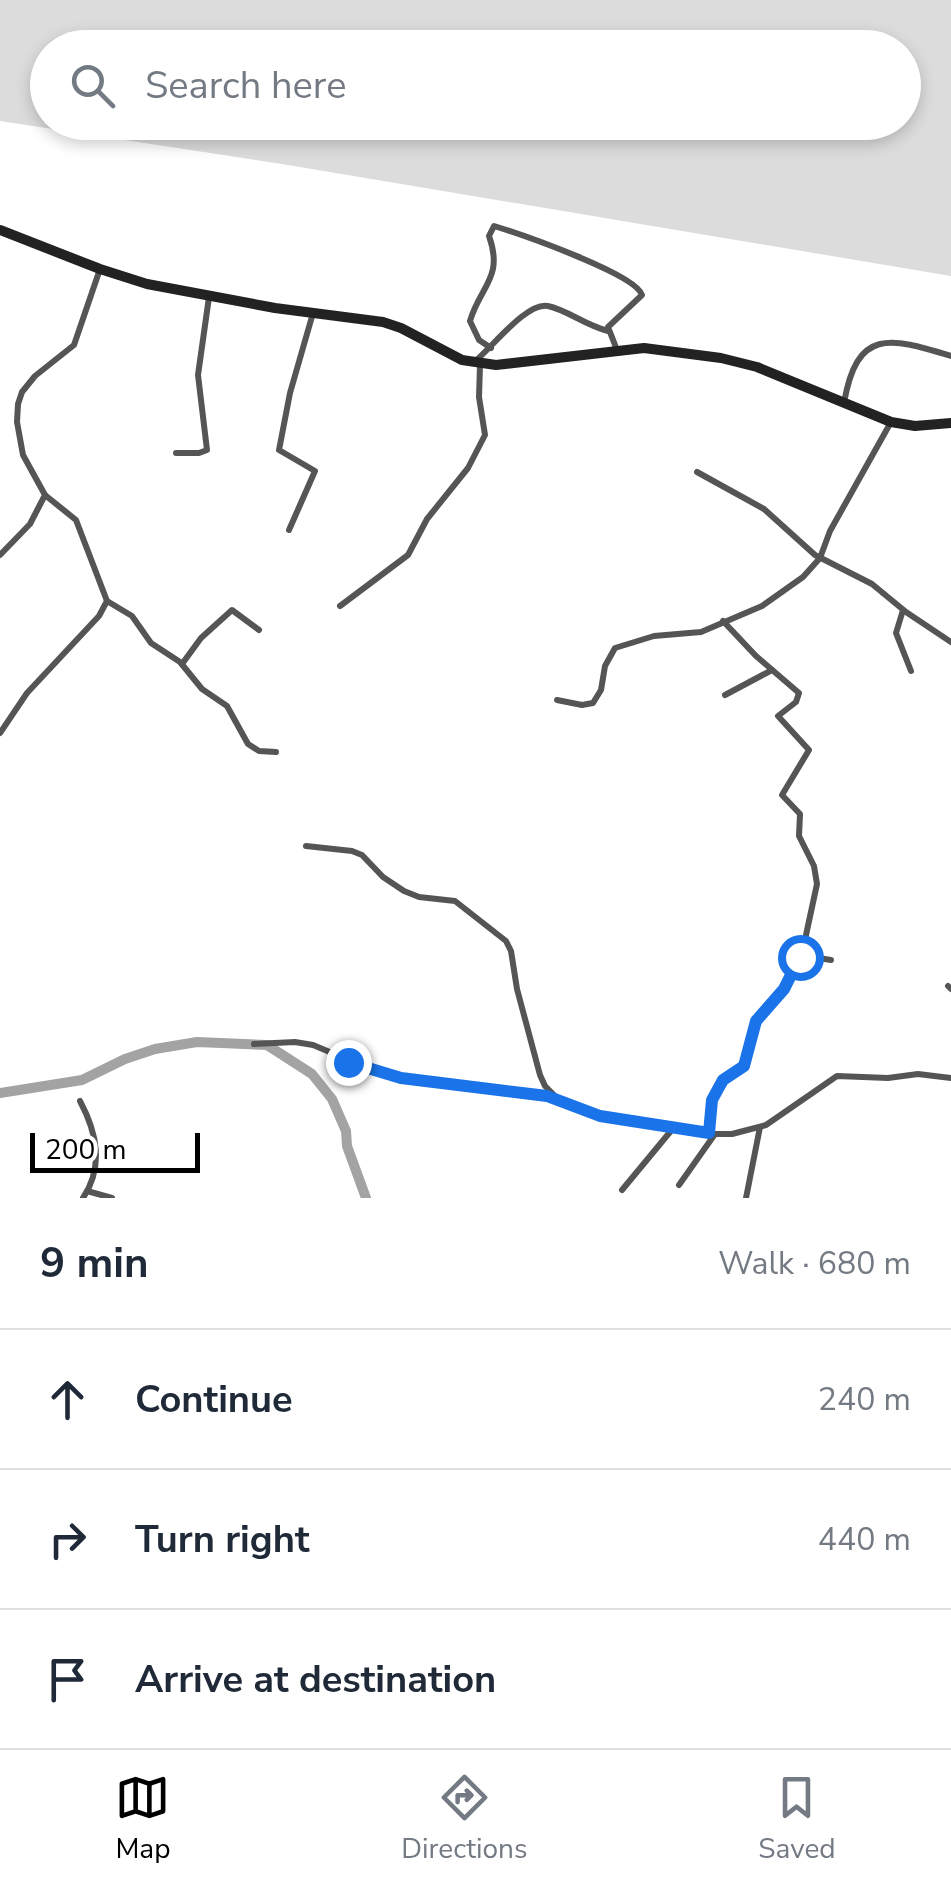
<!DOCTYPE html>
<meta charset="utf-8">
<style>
body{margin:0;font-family:"Nunito Sans",sans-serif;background:#f2f2f3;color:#1f2937}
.scale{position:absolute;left:30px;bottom:25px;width:170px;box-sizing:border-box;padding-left:10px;border:5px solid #000;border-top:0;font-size:28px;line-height:35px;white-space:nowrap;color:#000;-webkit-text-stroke:8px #fff;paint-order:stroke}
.stop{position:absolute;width:30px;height:30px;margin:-22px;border:8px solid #1a73e8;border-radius:50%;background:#fff}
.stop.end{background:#1a73e8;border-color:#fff;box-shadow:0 2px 10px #0008}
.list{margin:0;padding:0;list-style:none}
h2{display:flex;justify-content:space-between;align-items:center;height:130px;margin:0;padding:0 40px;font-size:42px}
h2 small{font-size:32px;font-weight:400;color:#747a83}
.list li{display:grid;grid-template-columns:65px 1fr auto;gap:30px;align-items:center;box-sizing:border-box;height:140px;padding:0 40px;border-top:2px solid #e0e1e3}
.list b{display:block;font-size:38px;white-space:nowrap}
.list em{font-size:32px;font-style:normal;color:#747a83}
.icon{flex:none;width:55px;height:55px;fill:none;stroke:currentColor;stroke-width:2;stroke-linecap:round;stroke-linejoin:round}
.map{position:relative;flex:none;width:951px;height:1198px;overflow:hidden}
.search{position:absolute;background:#fff;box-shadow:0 5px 15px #0003;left:30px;right:30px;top:30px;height:110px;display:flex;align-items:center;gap:25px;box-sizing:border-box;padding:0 35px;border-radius:55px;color:#747a83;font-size:38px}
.sheet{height:550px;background:#fff}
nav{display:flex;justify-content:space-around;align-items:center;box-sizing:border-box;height:140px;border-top:2px solid #e0e1e3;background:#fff;font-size:28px;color:#747a83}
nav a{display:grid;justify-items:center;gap:5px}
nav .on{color:#000}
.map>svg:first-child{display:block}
</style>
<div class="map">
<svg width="951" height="1198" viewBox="0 0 951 1198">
<rect width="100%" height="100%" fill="#fff"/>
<path fill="#dcdcdc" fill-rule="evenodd" d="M0,0H951V276L288,165L0,121ZM48,48H904V122H48Z"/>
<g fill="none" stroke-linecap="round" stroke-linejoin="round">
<path stroke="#a3a3a3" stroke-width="10" d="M0,1093L82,1080L125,1059L155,1049L197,1042L267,1045L312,1074L332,1099L346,1131L347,1146L366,1198"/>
<g stroke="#555" stroke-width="6">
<path d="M491,348L479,340L470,321C480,286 504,278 489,236L494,226C520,234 636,274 642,295L608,327L617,350"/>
<path d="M473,363C491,349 527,301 548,306C567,310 585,325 608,331"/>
<path d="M844,403C857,328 889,337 951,356"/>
<path d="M176,453H199L207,450L198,375L209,297"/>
<path d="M697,472L764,509L815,555L872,584L906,612L951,642"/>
<path d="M45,495L76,520L107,601L132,616L151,643L180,662L202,689L227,706L248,744L259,751L276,752"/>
<path d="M289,530L315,471L279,450L290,393L313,313"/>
<path d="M0,555L30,524L45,495L23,455L17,422L18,404L22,392L35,376L74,345L100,269"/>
<path d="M340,606L408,555L427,519L468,468L485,435L479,397L480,365"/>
<path d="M903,610L896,633L911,671"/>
<path d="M723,621L756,656L799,693L796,702L778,716L809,750L782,795L800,814L799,836L814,866L817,884L806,935V956"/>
<path d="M182,664L201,638L232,610L259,630"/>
<path d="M725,695L772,670"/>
<path d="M557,700L582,705L593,703L601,690L605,666L615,648L654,636L701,632L762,606L803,577L820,558L830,531L891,422"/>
<path d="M0,733L27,693L99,616L107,601"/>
<path d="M306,846L352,851L362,855L383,877L404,891L419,897L455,901L506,941L511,951L517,989L540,1075L545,1086L554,1095"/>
<path d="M948,986L951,989"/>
<path d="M254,1044L295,1042L313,1045L382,1074L463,1088L547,1096L600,1116L715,1134H732L766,1125L837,1076L888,1078L918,1074L951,1078"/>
<path d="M80,1101C97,1133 104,1166 83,1198"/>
<path d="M709,1133L712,1101L718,1089L723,1080L744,1066L756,1021L784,989L797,959L806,956L831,960"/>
<path d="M679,1185L715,1134"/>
<path d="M622,1190L675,1126"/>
<path d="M87,1191L112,1198"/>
<path d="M746,1198L760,1127"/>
</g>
<path stroke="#222" stroke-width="10" d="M0,230L100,269L147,284L275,308L383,322L401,328L462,360L496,365L644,348L721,358L757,367L891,422L915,426L951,423"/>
</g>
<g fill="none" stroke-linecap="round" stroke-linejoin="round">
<path stroke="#1a73e8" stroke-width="12" d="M348,1062L401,1078L547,1096L600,1116L709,1133L712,1100L718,1089L723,1080L744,1066L756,1021L784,989L800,957"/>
</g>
</svg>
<div class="scale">200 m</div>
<div class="stop" style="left:800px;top:957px"></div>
<div class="stop end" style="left:348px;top:1062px"></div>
<div class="search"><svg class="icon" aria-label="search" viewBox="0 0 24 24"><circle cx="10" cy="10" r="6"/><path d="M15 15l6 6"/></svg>Search here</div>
</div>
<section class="sheet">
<h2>9 min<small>Walk · 680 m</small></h2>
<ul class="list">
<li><svg class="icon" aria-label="ahead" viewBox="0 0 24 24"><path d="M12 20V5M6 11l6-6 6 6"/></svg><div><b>Continue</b></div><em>240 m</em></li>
<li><svg class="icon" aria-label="right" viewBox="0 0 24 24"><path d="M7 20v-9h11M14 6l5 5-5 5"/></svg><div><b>Turn right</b></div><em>440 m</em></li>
<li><svg class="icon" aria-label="arrive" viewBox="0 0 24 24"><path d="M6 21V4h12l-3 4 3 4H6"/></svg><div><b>Arrive at destination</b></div></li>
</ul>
</section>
<nav>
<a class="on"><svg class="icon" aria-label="map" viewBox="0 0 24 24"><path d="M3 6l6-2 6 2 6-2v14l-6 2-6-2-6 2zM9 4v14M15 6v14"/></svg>Map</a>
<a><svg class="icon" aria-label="directions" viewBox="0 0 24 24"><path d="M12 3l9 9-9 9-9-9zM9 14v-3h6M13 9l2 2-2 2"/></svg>Directions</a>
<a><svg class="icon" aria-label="saved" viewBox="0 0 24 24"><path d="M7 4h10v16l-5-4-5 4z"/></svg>Saved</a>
</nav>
